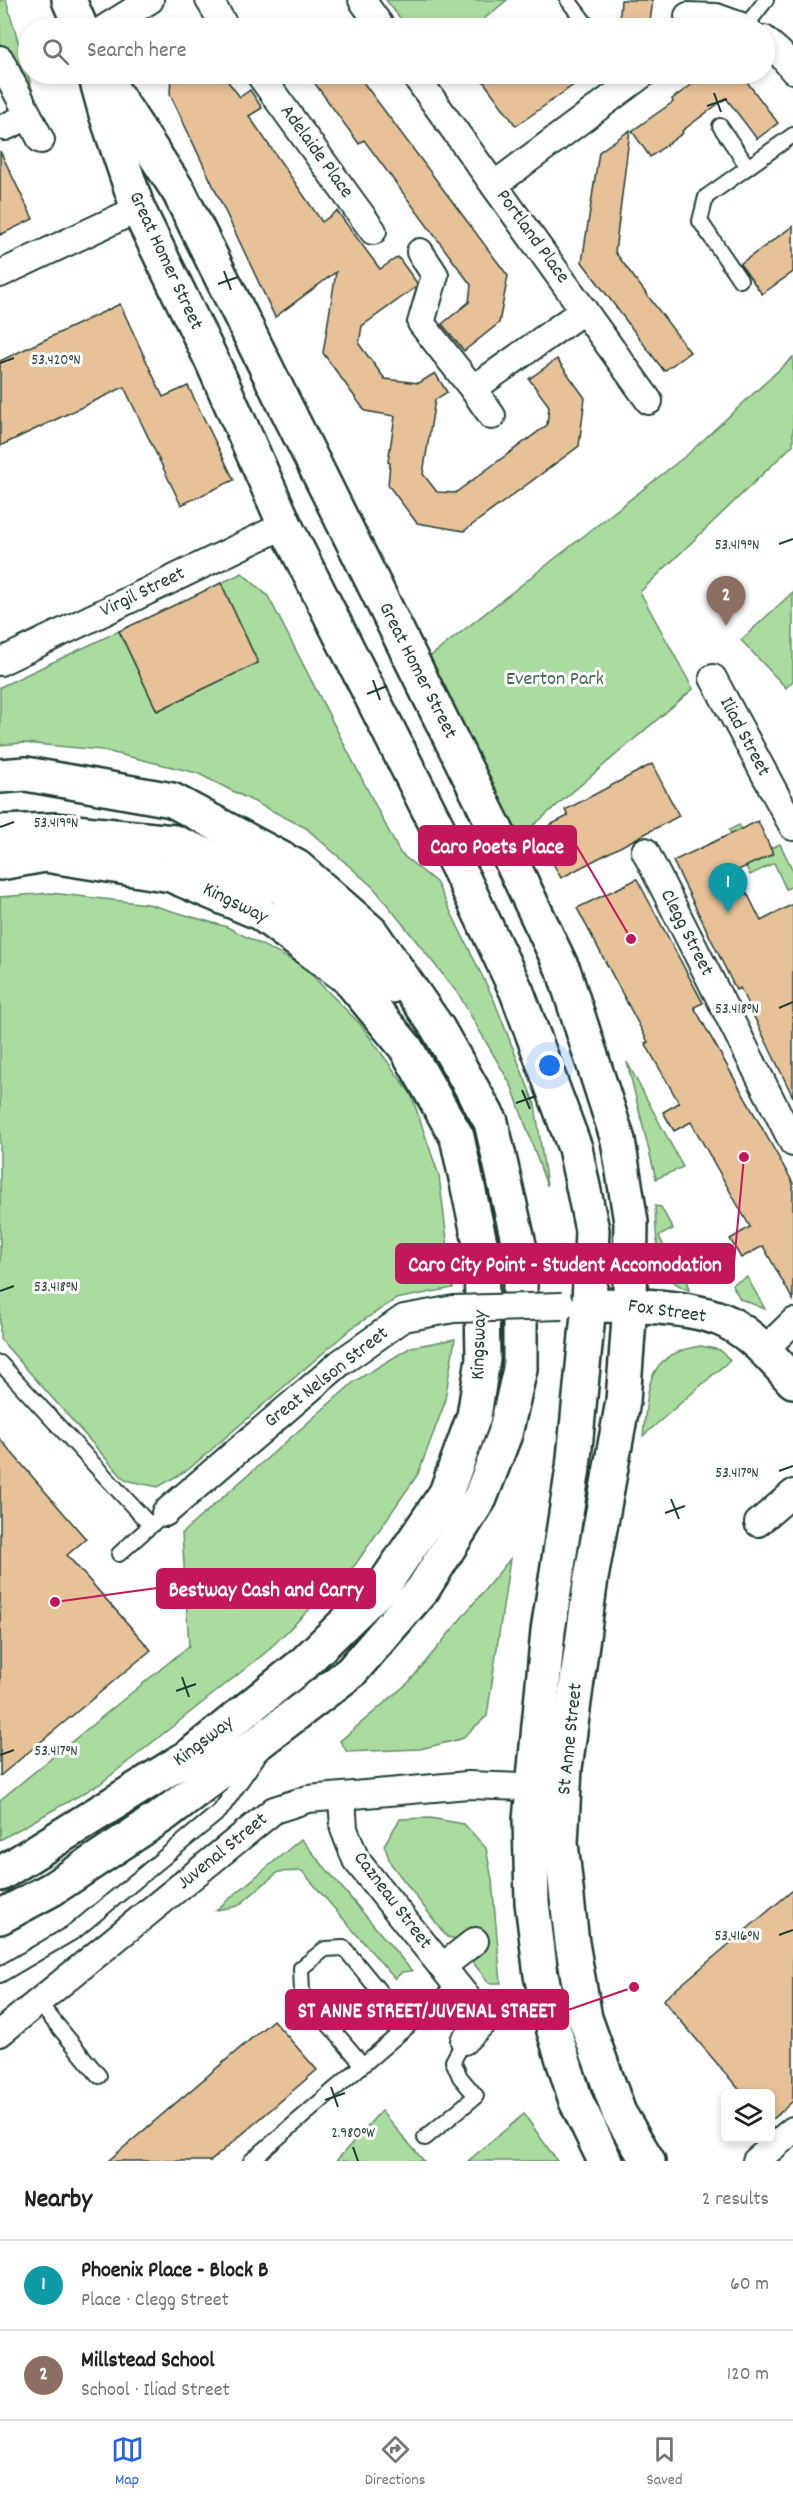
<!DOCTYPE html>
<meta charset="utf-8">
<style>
body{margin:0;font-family:Dekko,sans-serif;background:#f6f6f6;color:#202124}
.controls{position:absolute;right:18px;bottom:18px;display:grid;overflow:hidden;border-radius:9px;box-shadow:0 3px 9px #0003}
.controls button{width:54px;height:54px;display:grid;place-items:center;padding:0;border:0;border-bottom:2px solid #e0e0e0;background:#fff;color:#202124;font:30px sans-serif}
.you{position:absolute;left:550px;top:1066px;width:21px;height:21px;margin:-15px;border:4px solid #fff;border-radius:50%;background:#1a73e8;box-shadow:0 0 0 9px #1a73e833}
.badge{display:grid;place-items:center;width:39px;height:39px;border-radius:50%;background:#2563eb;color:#fff;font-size:20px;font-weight:700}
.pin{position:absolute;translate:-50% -50px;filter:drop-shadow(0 2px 3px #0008)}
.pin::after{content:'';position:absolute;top:32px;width:21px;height:18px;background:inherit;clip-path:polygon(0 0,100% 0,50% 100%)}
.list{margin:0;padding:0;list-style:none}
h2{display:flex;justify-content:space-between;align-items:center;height:78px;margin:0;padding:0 24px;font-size:26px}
h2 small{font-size:20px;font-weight:400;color:#757577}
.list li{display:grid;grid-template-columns:39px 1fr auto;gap:18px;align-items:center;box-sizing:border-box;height:90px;padding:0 24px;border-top:2px solid #e0e0e0}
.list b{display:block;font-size:22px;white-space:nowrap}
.list p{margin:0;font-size:20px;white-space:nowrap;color:#757577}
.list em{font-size:20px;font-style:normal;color:#757577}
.icon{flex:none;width:33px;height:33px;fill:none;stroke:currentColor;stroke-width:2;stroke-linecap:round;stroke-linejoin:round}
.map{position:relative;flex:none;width:793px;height:2161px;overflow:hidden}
.search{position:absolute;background:#fff;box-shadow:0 3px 9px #0003;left:18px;right:18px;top:18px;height:66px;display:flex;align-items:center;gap:15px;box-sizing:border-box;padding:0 21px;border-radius:33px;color:#757577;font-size:22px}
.sheet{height:258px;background:#fff}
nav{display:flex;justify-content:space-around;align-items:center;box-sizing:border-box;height:84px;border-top:2px solid #e0e0e0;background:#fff;font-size:16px;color:#757577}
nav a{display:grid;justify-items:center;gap:3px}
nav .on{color:#2563eb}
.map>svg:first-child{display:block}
</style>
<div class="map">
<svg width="793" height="2161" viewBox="0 0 793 2161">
<rect width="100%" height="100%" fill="#fff"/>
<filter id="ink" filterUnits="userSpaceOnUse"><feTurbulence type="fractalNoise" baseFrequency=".0167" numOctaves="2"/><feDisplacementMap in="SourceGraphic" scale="12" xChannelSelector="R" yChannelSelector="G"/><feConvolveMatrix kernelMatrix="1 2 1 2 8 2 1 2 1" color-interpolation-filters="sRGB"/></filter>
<g filter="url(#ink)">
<g fill="#a9dc9e" stroke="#648c69" stroke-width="1.5">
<path d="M0,0H6L46,136L0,45Z"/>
<path d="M386,0H507L473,28H408Z"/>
<path d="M793,357V445L640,592L693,689L515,841L427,659L688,454Z"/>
<path d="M242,573L268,596L400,853L436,882L494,1000L535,1105L547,1186L512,1087L459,995L374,888L306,828L197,773L101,750L23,743L0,745V687L119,631L157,711L258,663L221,583Z"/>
<path d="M793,592V681L786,688L741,640Z"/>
<path d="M739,825L757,862L773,854L771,848L780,844L793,871V886L786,889L774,863L750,875L729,830Z"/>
<path d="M51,893L148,904L227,927L303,966L361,1025L411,1094L439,1176L453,1288L396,1299L353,1327L189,1469L158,1487L125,1480L0,1339V897Z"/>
<path d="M627,1062L683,1167L656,1179Z"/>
<path d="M655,1206L661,1207L673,1229L659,1236L681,1281L692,1276L688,1282L689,1290C652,1278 657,1238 655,1206Z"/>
<path d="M747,1277L765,1309L740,1299L732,1284Z"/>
<path d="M455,1339L444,1405L418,1474L355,1565L265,1653L100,1784L0,1840V1800L189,1646L182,1533L355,1381L411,1347Z"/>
<path d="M701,1346L720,1350L730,1360L643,1436C649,1389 643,1354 701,1346Z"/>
<path d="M510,1559L487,1716L461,1739L420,1749L347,1752L340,1741L409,1682Z"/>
<path d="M430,1818L464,1824L486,1848L492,1880L501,1983H489L471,1960L485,1949L471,1932L461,1940L447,1937L391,1864L384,1845L400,1819Z"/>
<path d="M301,1839L412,1971L402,1972L395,1979L302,1871L278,1872L238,1906L216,1910Z"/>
<path d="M381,2111L424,2161H336Z"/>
<path d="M524,2114L557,2161H468Z"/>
</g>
<g fill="#e7c198" stroke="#1f3d34" stroke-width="1.5">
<path d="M621,0H653L649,28H619Z"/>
<path d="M171,74H222L240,97L250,90L262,108L249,116L322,222L337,211L380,269L398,257L417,283L416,287L362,326L359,344L385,379L419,383L435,373L447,392L435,400L423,474L437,492L455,493L547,425L549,406L529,379L557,359L585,398L579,446L464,531L417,523L388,485L390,463L388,462L395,416L365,411L323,353L336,272L275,317L170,94Z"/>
<path d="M308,74H357L508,276L499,323L464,351L442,324L469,302L471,285L364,140L359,144Z"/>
<path d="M478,74H589L516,126Z"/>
<path d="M706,74H741L778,123L757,139L726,98L682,131L683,133L650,157L632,131L673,102L672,99Z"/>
<path d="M630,130L615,252L690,352L664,371L582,262L599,152Z"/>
<path d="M0,151L33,219L0,235Z"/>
<path d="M793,226V272L762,294L740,264Z"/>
<path d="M120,304L163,397L188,386L234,480L181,505L124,387L0,446V361Z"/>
<path d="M221,583L258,663L157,711L119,631Z"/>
<path d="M652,764L679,816L561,878L536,832L568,816L565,810Z"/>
<path d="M758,821L773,854L736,871L761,921L793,904V1097L740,988L736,990L673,861Z"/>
<path d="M637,879L703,1003L694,1007L793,1183V1300L763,1246L741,1258L730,1239L750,1227L691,1122L674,1131L663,1112L679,1103L645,1043L648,1042L577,908Z"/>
<path d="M0,1439L86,1539L67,1555L151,1650L0,1776Z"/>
<path d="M793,1890V2101L771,2121V2094H743L663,2000Z"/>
<path d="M273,2020L317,2070L211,2161H108Z"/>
</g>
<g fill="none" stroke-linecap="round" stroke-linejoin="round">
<g stroke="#1f3d34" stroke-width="18">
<g id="service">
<path d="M568,0L589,28"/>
<path d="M745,27L766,0"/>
<path d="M720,126L748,167"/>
<path d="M740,280L700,221L706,197L793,135"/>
<path d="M0,1363L151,1526"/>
<path d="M119,1554L157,1520"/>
<path d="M0,1975L75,1931L220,1811L257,1758"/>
<path d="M38,2002L99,2076"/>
<path d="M363,2065L302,1993L301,1968L325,1949L344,1948L408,2026"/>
<path d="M425,2138L476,2096L460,2077L453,2061L464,2041"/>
<path d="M251,2161L456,1985"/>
</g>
</g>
<g stroke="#1f3d34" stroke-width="30">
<g id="minor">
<path d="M209,0L226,28"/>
<path d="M362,0L382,28"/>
<path d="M688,16L716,17L747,28"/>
<path d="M105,28L150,0"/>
<path d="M764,39L780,53L793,70"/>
<path d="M0,59L41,140"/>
<path d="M259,74L373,231"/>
<path d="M414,74L649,401"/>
<path d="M5,127L29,116"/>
<path d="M494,185L643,74"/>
<path d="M420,252L435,275L421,323L473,389L584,310"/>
<path d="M0,274L138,209"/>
<path d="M473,389L492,416"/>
<path d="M0,662L285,525"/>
<path d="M713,678L793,827"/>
<path d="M645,851L793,1143"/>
<path d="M765,1349L793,1322"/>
<path d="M165,1513L340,1363L404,1318L454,1309"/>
<path d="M758,1523L793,1493"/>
<path d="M342,1797L344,1829L356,1860L485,2020L464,2041"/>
<path d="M442,1967L475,1941"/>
<path d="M0,2033L274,1810L308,1799L468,1785L551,1788"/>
<path d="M756,2161L793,2130"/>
</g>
</g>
<g stroke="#1f3d34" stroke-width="38">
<g id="tertiary">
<path d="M69,0L81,28"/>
<path d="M95,74L106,114L138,209L212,361L285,525L465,882L517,992L575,1148L592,1230L589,1305C628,1305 692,1305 727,1322C754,1336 774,1360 793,1381"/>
<path d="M108,83L179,192L507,852L564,972L618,1140L631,1222L630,1305"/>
</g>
</g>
<g stroke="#1f3d34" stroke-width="38">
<g id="secondary">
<path d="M589,1305L573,1468L548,1631L530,1820L532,1902L541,1975L554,2031L576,2101L605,2161"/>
<path d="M630,1305L623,1401L591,1578L565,1768L561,1843L572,1943L585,2018L619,2113L648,2161"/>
</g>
</g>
<g stroke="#1f3d34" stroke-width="38">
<g id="trunk">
<path d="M0,776L26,774L172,800L297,867L371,932L437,1027L491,1122L520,1249V1369L505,1434L480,1498L423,1589L351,1672L165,1814L52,1889L0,1917"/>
<path d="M0,832L54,830L174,842L281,887L391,986"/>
<path d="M0,863L45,855L171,875L260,913L348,978L406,1048L457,1137L481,1247L483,1359L474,1416L446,1493L384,1585L303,1664L188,1757L0,1874"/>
</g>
</g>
<use href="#service" stroke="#fff" stroke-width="14"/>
<use href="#minor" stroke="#fff" stroke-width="26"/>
<use href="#tertiary" stroke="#fff" stroke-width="33"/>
<use href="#secondary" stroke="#fff" stroke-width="33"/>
<use href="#trunk" stroke="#fff" stroke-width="33"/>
<g stroke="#1f3d34" stroke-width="30" stroke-linecap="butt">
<path id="minor-bridge" d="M454,1309L562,1306"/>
</g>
<use href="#minor-bridge" stroke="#fff" stroke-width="26"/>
</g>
</g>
<path fill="none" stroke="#1f3d34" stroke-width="2" d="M714,93L721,112M707,106L727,99M224,271L231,290M218,284L238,277M0,363L14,358M779,544L793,539M373,680L380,700M367,694L387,686M0,827L14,822M779,1008L793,1002M522,1090L530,1109M516,1103L536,1096M0,1291L14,1286M779,1471L793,1466M671,1499L679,1519M665,1513L685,1506M182,1677L189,1697M176,1691L196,1684M0,1755L14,1750M779,1935L793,1930M331,2087L338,2107M325,2100L345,2093M353,2147L358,2161"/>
<g text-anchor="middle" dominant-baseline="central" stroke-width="6" stroke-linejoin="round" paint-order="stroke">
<g font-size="20" fill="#1f3d34" stroke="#fff">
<text transform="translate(316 152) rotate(54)">Adelaide Place</text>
<text transform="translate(532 237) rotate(54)">Portland Place</text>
<text transform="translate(165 261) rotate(65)">Great Homer Street</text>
<text transform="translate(143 593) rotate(-26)">Virgil Street</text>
<text transform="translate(417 671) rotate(63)">Great Homer Street</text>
<text transform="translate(744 737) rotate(62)">Iliad Street</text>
<text transform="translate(235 904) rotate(26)">Kingsway</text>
<text transform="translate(686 933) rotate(63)">Clegg Street</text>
<text transform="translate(667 1312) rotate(8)">Fox Street</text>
<text transform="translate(480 1345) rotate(-88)">Kingsway</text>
<text transform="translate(327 1378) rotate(-38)">Great Nelson Street</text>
<text transform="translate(571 1739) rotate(-84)">St Anne Street</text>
<text transform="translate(204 1742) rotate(-37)">Kingsway</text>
<text transform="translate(223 1852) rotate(-39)">Juvenal Street</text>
<text transform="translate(392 1901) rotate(53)">Cazneau Street</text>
</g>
<g font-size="20" fill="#42654e" stroke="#fff">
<text x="555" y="680">Everton Park</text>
</g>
</g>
<g font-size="15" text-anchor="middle" fill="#1f3d34" stroke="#fff" stroke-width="6" stroke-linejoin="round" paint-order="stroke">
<text x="56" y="364">53.420°N</text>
<text x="737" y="549">53.419°N</text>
<text x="56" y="827">53.419°N</text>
<text x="737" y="1013">53.418°N</text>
<text x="56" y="1291">53.418°N</text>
<text x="737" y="1477">53.417°N</text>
<text x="56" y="1755">53.417°N</text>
<text x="737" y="1940">53.416°N</text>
<text x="353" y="2137">2.980°W</text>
</g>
<path fill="none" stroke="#c2185b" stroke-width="2" d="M631 939L576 845M744 1157L734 1263M55 1602L157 1588M634 1987L568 2010"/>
<g fill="#c2185b" stroke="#fff" stroke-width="2">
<circle cx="631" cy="939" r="6"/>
<circle cx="744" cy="1157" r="6"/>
<circle cx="55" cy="1602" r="6"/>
<circle cx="634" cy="1987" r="6"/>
</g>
<g fill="#c2185b" stroke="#c2185b" stroke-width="2">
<rect x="419" y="826" width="157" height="39" rx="6"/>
<rect x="396" y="1244" width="338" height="39" rx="6"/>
<rect x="157" y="1569" width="218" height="39" rx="6"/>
<rect x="286" y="1990" width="282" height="39" rx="6"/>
</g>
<g font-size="21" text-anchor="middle" font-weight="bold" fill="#fff">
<text x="497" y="853">Caro Poets Place</text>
<text x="565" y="1271">Caro City Point - Student Accomodation</text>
<text x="266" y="1596">Bestway Cash and Carry</text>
<text x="427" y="2017">ST ANNE STREET/JUVENAL STREET</text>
</g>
</svg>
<div class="controls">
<button><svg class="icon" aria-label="layers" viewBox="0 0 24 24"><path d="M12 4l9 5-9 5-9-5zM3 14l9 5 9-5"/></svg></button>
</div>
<div class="you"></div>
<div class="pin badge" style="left:728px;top:913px;background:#0f9aa8">1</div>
<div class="pin badge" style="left:726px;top:626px;background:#8d6e63">2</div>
<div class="search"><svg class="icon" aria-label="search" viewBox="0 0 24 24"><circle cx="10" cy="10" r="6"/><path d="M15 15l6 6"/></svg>Search here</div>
</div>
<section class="sheet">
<h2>Nearby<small>2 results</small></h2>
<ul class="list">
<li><span class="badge" style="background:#0f9aa8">1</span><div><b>Phoenix Place - Block B</b><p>Place · Clegg Street</p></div><em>60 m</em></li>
<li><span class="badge" style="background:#8d6e63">2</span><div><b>Millstead School</b><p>School · Iliad Street</p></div><em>120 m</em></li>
</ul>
</section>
<nav>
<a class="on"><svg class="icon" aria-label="map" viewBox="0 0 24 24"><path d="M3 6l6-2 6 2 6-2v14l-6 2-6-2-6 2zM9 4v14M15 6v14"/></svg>Map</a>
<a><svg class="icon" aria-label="directions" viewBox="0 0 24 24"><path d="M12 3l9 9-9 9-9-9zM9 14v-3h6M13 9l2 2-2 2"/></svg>Directions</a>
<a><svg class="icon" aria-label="saved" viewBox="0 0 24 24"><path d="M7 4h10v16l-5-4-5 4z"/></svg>Saved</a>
</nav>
